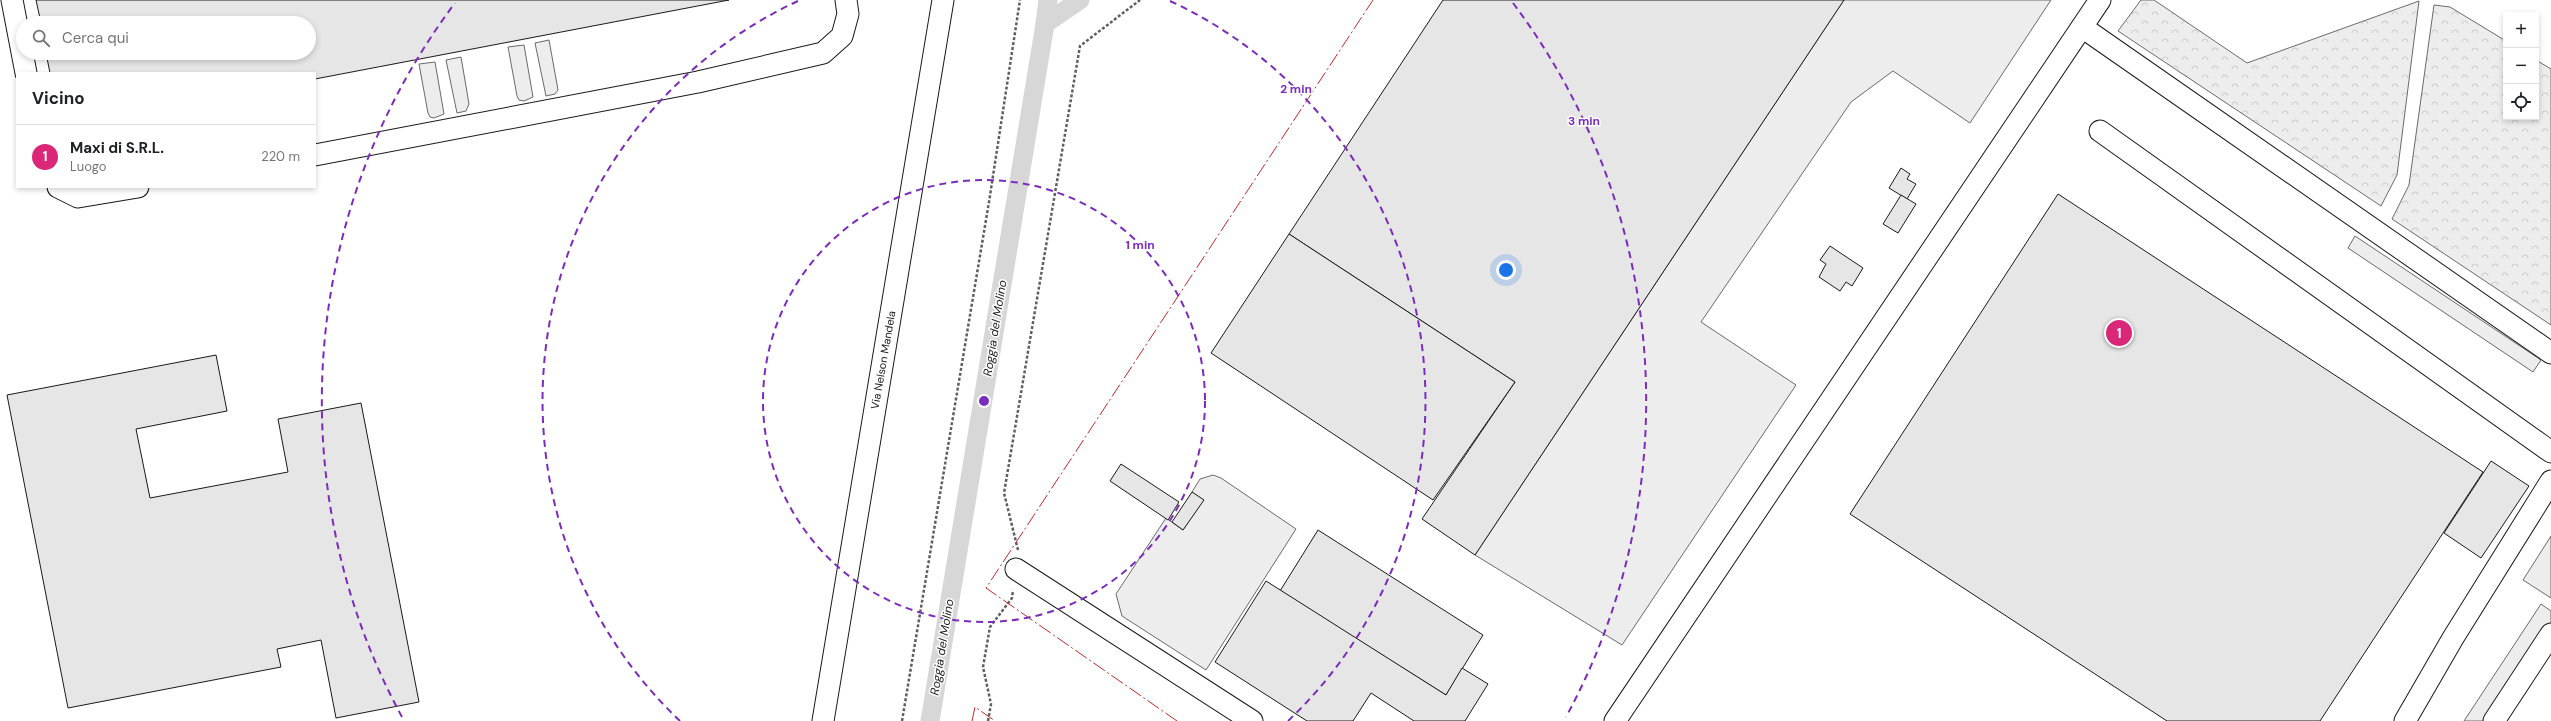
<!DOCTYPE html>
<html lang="it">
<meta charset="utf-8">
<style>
body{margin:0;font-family:"DM Sans",sans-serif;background:#f6f6f6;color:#202124}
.controls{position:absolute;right:12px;top:12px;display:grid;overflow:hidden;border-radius:0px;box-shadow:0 2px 6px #0003}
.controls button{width:36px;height:36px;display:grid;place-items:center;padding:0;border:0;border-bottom:1px solid #e0e0e0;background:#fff;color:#202124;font:20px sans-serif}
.you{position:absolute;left:1506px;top:270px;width:14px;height:14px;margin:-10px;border:3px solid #fff;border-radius:50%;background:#1a73e8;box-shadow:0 0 0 6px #1a73e833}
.badge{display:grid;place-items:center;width:26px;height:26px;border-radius:50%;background:#db2777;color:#fff;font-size:13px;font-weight:700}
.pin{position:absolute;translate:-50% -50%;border:2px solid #fff;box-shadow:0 1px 4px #0006}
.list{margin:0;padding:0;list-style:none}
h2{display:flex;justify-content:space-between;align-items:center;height:52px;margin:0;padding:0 16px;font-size:17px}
h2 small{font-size:13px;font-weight:400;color:#757577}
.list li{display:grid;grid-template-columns:26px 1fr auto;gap:12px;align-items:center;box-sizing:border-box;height:64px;padding:0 16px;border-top:1px solid #e0e0e0}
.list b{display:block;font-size:15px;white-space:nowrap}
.list p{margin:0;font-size:13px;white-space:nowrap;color:#757577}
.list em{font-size:13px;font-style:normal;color:#757577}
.icon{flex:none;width:22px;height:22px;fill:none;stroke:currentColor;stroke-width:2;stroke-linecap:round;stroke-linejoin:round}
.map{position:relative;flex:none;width:2551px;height:721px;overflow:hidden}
.search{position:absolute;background:#fff;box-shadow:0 2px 6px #0003;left:16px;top:16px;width:300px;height:44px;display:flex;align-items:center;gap:10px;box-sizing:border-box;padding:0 14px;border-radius:22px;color:#757577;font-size:15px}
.panel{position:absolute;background:#fff;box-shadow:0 2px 6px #0003;left:16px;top:72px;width:300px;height:116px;border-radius:0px}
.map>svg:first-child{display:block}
</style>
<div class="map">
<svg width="2551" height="721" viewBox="0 0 2551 721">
<defs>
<pattern id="forest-crowns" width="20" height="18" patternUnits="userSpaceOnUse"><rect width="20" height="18" fill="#ededed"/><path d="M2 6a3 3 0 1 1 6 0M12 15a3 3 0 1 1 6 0" fill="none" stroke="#cbcbcb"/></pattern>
</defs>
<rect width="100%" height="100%" fill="#fff"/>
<g fill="#ededed" stroke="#6a6a6a">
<path d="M1844,0H2051L1970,123L1893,71L1851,102L1701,322L1796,385L1622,645L1475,555Z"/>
<path d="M549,40L558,90L555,94L546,96L535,43Z"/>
<path d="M524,45L533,97L524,101L519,100L517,96L508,47Z"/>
<path d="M461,57L469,104L466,111L457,113L446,60Z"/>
<path d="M435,62L444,114L434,118L430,117L428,113L419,64Z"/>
<path d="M2355,236L2541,360L2533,372L2348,248Z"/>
<path d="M1213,475L1221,478L1296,529L1206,670L1122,616L1116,594L1166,518L1183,530L1203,500L1192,492L1200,479Z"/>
<path d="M2551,536V598L2523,580Z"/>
<path d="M2541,604L2551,611V624L2486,721H2464Z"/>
</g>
<g fill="url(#forest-crowns)" stroke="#6a6a6a">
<path d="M2141,0H2154L2247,63L2419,1L2397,175L2381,206L2118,31Z"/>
<path d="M2434,5L2450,7L2506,41V117H2536V60L2551,69V325L2392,219L2409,185Z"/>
</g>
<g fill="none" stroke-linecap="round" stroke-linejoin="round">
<g stroke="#d7d7d7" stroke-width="19">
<path d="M1045,24L1048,0"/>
<path d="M930,721L1045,24L1080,0"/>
</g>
</g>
<g fill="#e6e6e6" stroke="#1a1a1a">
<path d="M36,0H729L315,79V73H50L46,53H309V23H41Z"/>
<path d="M1443,0H1844L1475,555L1422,519L1515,382L1289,234Z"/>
<path d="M1901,168L1910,174L1907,179L1916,184L1907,199L1889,188Z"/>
<path d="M2058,194L2483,472L2320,721H2167L1850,514Z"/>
<path d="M1901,195L1916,204L1898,233L1883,224Z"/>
<path d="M1289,234L1515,382L1433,500L1211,353Z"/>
<path d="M1830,246L1863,268L1852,286L1846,282L1840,291L1819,277L1826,264L1820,260Z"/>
<path d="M216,355L227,411L136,429L150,498L288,472L278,419L361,403L419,702L336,718L321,640L277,649L281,667L68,708L7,395Z"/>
<path d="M2491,461L2529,486L2481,558L2444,533Z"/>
<path d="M1121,464L1179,502L1168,520L1110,481Z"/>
<path d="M1192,492L1204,500L1183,530L1172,522Z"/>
<path d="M1318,530L1483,635L1446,695L1280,591Z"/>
<path d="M1266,581L1446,695L1462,668L1488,684L1465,721H1414L1371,693L1353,721H1307L1215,662Z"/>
</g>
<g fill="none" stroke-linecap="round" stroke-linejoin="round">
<g stroke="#1a1a1a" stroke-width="23">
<g id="minor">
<path d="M12,0L26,73"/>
<path d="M2082,27L2551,353"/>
<path d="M2100,131L2551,452"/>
<path d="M315,155L698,82L823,53L842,36L848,14L846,0"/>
<path d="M58,187L78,197L138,187"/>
<path d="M1016,569L1252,721"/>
<path d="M823,721L943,0"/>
<path d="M1615,721L2100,0"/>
<path d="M2405,721L2453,638L2551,481"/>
<path d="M2494,721L2551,634"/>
</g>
</g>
<g stroke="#5f5f5f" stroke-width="2.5" stroke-dasharray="3 2" stroke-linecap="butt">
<path d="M1018,550L1004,493L1080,46L1140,0"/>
<path d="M902,721L989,202L1020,0"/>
<path d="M988,721L991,704L983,667L990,627L1012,598L1013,590"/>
</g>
<use href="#minor" stroke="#fff" stroke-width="21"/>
<g stroke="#c62828" stroke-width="1" stroke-dasharray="14 3 2 3" stroke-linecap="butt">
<path d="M972,721L975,707L995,721"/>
<path d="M1177,721L986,588L1373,0"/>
</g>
</g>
<g fill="none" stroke="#7b2cbf" stroke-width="2" stroke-dasharray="7 5">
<circle cx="984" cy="401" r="221"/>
<path d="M680 721A441 441 0 0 1 798 1M1170 1A441 441 0 0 1 1288 721"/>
<path d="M402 717A662 662 0 0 1 455 3M1513 3A662 662 0 0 1 1566 717"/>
</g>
<g text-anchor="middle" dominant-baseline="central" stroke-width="3" stroke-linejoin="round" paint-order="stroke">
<g font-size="11" fill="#1a1a1a" stroke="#fff">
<text transform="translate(883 360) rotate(-80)">Via Nelson Mandela</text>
</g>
<g font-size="12" font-style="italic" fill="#1a1a1a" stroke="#fff">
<text transform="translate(995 328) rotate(-81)">Roggia del Molino</text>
<text transform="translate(942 647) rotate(-81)">Roggia del Molino</text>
</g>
</g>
<circle cx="984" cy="401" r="6" fill="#7b2cbf" stroke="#fff" stroke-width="2"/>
<g font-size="12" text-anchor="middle" font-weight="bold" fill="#7b2cbf" stroke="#fff" stroke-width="3" stroke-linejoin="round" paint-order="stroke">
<text x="1296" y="93">2 min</text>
<text x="1584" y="125">3 min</text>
<text x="1140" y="249">1 min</text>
</g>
</svg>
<div class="controls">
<button>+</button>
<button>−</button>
<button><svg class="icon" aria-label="locate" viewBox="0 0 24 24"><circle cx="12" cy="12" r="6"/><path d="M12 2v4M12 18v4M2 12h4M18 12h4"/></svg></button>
</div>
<div class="you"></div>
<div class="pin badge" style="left:2119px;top:333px">1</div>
<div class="search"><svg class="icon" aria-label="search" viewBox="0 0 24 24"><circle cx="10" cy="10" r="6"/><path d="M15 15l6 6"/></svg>Cerca qui</div>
<section class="panel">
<h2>Vicino<small></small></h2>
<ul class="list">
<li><span class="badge">1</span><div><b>Maxi di S.R.L.</b><p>Luogo</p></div><em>220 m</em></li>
</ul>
</section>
</div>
